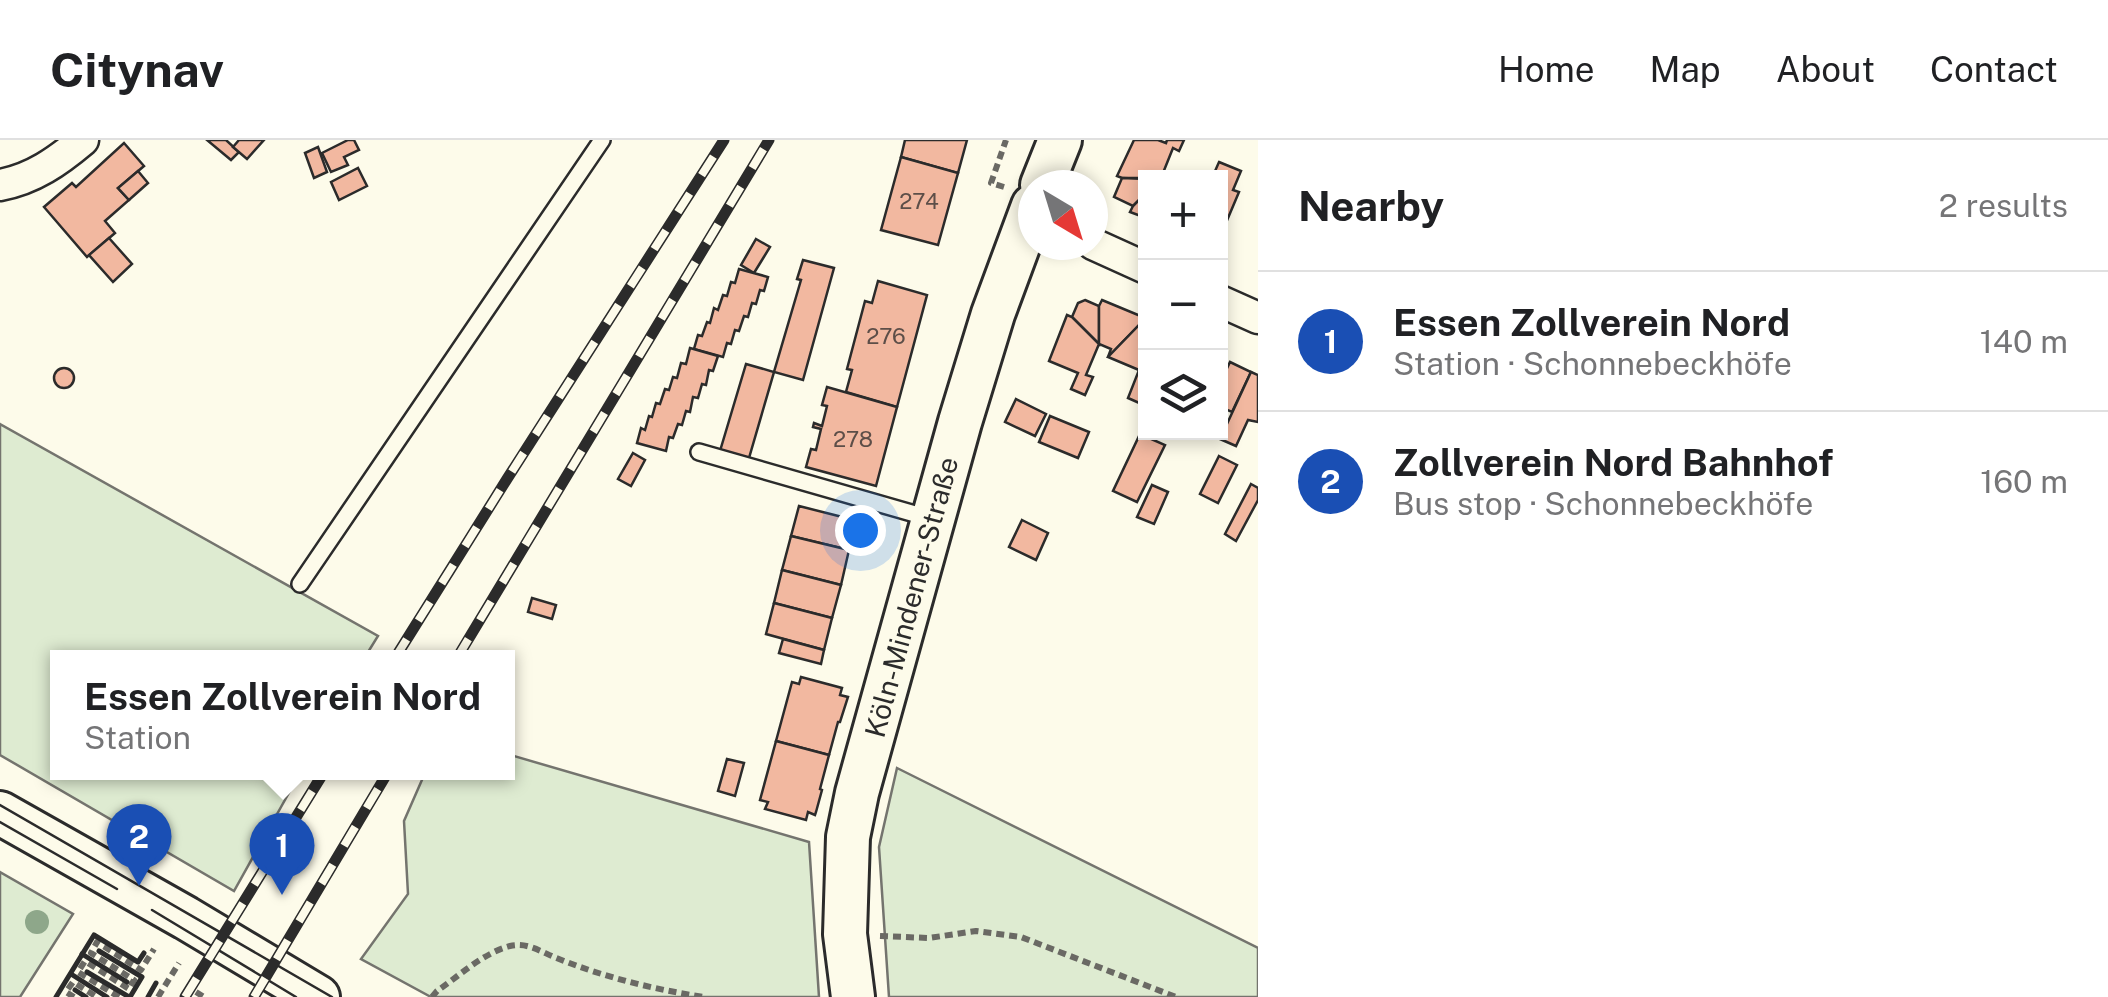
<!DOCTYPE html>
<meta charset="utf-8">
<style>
body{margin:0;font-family:"Public Sans",sans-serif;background:#f2f2f2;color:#202124}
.controls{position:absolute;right:30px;top:30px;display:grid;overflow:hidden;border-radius:0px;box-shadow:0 5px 15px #0003}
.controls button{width:90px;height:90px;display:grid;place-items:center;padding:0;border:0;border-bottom:2px solid #e0e0e0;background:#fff;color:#202124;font:50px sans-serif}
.compass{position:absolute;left:1018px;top:30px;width:90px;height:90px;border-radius:50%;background:#fff;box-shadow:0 5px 15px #0003;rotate:142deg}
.you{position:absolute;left:860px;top:390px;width:35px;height:35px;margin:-25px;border:8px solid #fff;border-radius:50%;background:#1a73e8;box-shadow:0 0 0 15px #1a73e833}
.badge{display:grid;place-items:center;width:65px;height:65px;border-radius:50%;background:#db2777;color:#fff;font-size:32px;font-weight:700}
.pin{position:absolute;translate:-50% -82px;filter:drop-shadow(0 2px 5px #0008)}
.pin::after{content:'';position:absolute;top:52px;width:35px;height:30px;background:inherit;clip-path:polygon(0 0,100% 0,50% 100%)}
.popup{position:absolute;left:50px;top:510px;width:465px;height:130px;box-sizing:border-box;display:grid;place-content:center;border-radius:0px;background:#fff;filter:drop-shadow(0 2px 8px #0005);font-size:32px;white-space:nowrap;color:#757577}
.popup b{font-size:38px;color:#202124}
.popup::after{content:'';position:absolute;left:50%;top:100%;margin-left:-20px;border:20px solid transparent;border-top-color:#fff}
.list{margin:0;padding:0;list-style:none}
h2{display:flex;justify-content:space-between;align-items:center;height:130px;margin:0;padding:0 40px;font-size:42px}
h2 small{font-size:32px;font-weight:400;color:#757577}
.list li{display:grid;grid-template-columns:65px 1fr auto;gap:30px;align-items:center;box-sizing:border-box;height:140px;padding:0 40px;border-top:2px solid #e0e0e0}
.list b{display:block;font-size:38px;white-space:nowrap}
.list p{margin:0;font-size:32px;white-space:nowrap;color:#757577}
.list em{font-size:32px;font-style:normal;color:#757577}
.icon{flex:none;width:55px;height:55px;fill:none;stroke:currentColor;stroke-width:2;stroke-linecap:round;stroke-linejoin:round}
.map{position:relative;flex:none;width:1258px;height:857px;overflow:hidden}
header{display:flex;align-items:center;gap:60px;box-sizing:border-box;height:140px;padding:0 50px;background:#fff;border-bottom:2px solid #e0e0e0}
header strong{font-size:48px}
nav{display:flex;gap:55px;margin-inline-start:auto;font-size:35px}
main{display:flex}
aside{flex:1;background:#fff}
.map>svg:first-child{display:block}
</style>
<header>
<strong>Citynav</strong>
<nav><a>Home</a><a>Map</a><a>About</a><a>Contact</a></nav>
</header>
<main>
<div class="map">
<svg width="1258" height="857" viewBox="0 0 1258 857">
<rect width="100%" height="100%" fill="#fdfbea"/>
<g fill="#deebd1" stroke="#74746e" stroke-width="2.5">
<path d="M0,284L378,496L365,517L57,518V632L300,633L234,751L0,615Z"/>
<path d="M507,614L809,702L819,857H431L361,819L408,754L404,681L425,633L507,632Z"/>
<path d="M897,628L1258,808V857H889L879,707Z"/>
<path d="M0,732L73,774L20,857H0Z"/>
</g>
<g fill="#f2b8a0" stroke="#2b2b2b" stroke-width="2.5">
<path d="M207,0H226L239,12L231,20Z"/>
<path d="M239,0H264L247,19L233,7Z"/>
<path d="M348,0H354L359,10L344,17L348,25L331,32L322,13Z"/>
<path d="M905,0H967L958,33L901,17Z"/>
<path d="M1134,0H1158L1166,3L1167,0H1184L1179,11L1173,8L1161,38H1122L1117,36Z"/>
<path d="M124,3L144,26L118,48L129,60L105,81L115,93L87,117L44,67L72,43L76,47Z"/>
<path d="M318,7L327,32L314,38L305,13Z"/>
<path d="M901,17L958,33L938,105L881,90Z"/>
<path d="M1219,22L1241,31L1233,50L1239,52L1220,97V38H1212Z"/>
<path d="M358,28L367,46L339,60L331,42Z"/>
<path d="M138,31L148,43L129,60L118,48Z"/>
<path d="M1122,38L1146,39V53L1133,66L1114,57Z"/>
<path d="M1146,53V78L1130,72L1133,66Z"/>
<path d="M109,98L132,124L113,142L89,115Z"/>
<path d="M756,99L770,107L754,133L741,125Z"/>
<path d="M803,120L834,128L803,240L774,232L801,140L797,139Z"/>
<path d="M739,129L768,137L764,151L760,150L756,164L752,163L748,177L744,176L739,191L735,190L731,204L727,203L723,217L694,209L698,195L702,196L707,182L710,183L714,168L718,170L723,155L727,156L731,142L735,143Z"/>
<path d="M878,141L927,155L897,267L846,252L852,230L847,229L865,161L872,163Z"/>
<path d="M1085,160L1099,166V204L1072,177L1078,163Z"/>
<path d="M1102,160L1143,177L1141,183L1108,217L1111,209L1099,204V166Z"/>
<path d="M1067,175L1072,177L1099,204L1086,235L1093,237L1085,255L1071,249L1078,233L1049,221Z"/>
<path d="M1141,183L1146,185V226L1139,230L1108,217Z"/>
<path d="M690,208L718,216L713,231L709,230L706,245L702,244L698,258L693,257L690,272L686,271L682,285L678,284L673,298L669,297L666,311L637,303L641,288L645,290L649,276L652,277L656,263L660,264L665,249L669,250L673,237L677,238L681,223L686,224Z"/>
<path d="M1230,222L1251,232L1232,272L1220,267V243Z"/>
<path d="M746,224L774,232L749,318L720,311Z"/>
<path d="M1146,226V266L1128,258L1139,230Z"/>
<circle cx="64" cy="238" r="10"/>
<path d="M1251,232L1258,235V282L1248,280L1236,306L1220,299Z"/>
<path d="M827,247L897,267L876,346L806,327L811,309L816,310L821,289L813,287L814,283L822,286L827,266L822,265Z"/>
<path d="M1016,259L1046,274L1035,296L1005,282Z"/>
<path d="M1050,276L1089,292L1078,318L1039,302Z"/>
<path d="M1140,294L1165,305L1137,362L1113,351Z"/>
<path d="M633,313L645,320L631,346L618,339Z"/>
<path d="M1219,316L1237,325L1218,363L1200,354Z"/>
<path d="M1251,344L1258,348V360L1236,401L1225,394Z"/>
<path d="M1152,345L1168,352L1154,384L1137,377Z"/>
<path d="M799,366L858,381L849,410L791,396Z"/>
<path d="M1022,380L1048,393L1036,420L1009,407Z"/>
<path d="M791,396L849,410L841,445L782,430Z"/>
<path d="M782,430L841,445L832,478L774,463Z"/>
<path d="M532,458L556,465L552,479L528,472Z"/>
<path d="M774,463L832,478L824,510L766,494Z"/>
<path d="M783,499L824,510L821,524L779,513Z"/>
<path d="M801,537L842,548L840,555L848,557L840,582H838L829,615L776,601L792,542L799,544Z"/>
<path d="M776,601L829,615L820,649L822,650L816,672L815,675L808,672L806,680L765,669L768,662L760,660Z"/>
<path d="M727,619L744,623L735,656L718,651Z"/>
</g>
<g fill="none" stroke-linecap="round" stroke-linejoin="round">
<g stroke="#2b2b2b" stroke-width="20">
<g id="lane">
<path d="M699,312L929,378"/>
<path d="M300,444L602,0"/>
</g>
</g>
<g stroke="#2b2b2b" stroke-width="35">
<g id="street">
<path d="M0,45C33,39 58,21 83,0"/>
<path d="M1093,104L1146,128"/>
<path d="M1220,161L1258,178"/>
</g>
</g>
<g stroke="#2b2b2b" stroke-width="48">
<g id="secondary">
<path d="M1042,45L1060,0"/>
<path d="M0,673L186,778L318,857"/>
<path d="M853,857L845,794L848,697L857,653L960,282L993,174L1033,66"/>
</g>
</g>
<g stroke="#6a6964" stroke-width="6" stroke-dasharray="8 5" stroke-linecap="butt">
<path d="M1004,47L991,43L1006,0"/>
<path d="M880,796L929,798L976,791L1021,797L1176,857"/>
<path d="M196,852L204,857"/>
<path d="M74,857L66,852L73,842L97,857"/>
<path d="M119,857L78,832L85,821L129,849L134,840L91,813L97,802L141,830L154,809"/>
<path d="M158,857L179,823"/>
<path d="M432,857L437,851C459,836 483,813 510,806C526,802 540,811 554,817C603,837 652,849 704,857"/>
</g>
<use href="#lane" stroke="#fdfbea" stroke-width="15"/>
<use href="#street" stroke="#fdfbea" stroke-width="30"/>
<use href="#secondary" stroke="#fdfbea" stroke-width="42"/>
<g stroke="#2b2b2b" stroke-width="2.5">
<path d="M0,665L332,857"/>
<path d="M0,682L117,749"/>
<path d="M152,770L296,857"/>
</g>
<g stroke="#2b2b2b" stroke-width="11">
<g id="rail">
<path d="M395,518L507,339L724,0"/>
<path d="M457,518L769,0"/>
<path d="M185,857L324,632"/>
<path d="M254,857L388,632"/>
</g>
</g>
<use href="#rail" stroke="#fdfbea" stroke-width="8" stroke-dasharray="22" stroke-linecap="butt"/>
<g stroke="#2b2b2b" stroke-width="5">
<path d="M99,811L142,837L130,857"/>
<path d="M82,814L127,842"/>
<path d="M87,832L129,857"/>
<path d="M71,834L107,857"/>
<path d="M75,850L86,857"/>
<path d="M56,857L94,795L138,822L144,813"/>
<path d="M148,857L156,843"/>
</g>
</g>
<circle fill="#8ea78a" cx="37" cy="782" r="12"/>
<g text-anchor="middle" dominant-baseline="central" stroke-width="8" stroke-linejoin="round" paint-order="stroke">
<g font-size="22" fill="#5d4e48">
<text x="919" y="61">274</text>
<text x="886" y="196">276</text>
<text x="853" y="299">278</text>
</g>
<g font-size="28" fill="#2b2b2b" stroke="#fdfbea">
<text transform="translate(911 457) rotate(-75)">Köln-Mindener-Straße</text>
</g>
</g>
</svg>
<div class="controls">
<button>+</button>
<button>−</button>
<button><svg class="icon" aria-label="layers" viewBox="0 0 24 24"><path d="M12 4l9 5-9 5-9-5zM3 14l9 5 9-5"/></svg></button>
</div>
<svg class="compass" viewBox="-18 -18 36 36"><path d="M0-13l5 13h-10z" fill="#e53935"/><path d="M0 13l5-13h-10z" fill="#757577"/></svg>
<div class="you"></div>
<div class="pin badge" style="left:282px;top:755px;background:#1a4fb4">1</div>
<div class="popup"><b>Essen Zollverein Nord</b>Station</div>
<div class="pin badge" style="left:139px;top:746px;background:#1a4fb4">2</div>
</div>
<aside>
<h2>Nearby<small>2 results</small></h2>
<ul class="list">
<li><span class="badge" style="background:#1a4fb4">1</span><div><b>Essen Zollverein Nord</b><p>Station · Schonnebeckhöfe</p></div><em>140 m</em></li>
<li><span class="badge" style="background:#1a4fb4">2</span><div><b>Zollverein Nord Bahnhof</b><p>Bus stop · Schonnebeckhöfe</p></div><em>160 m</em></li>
</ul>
</aside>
</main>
